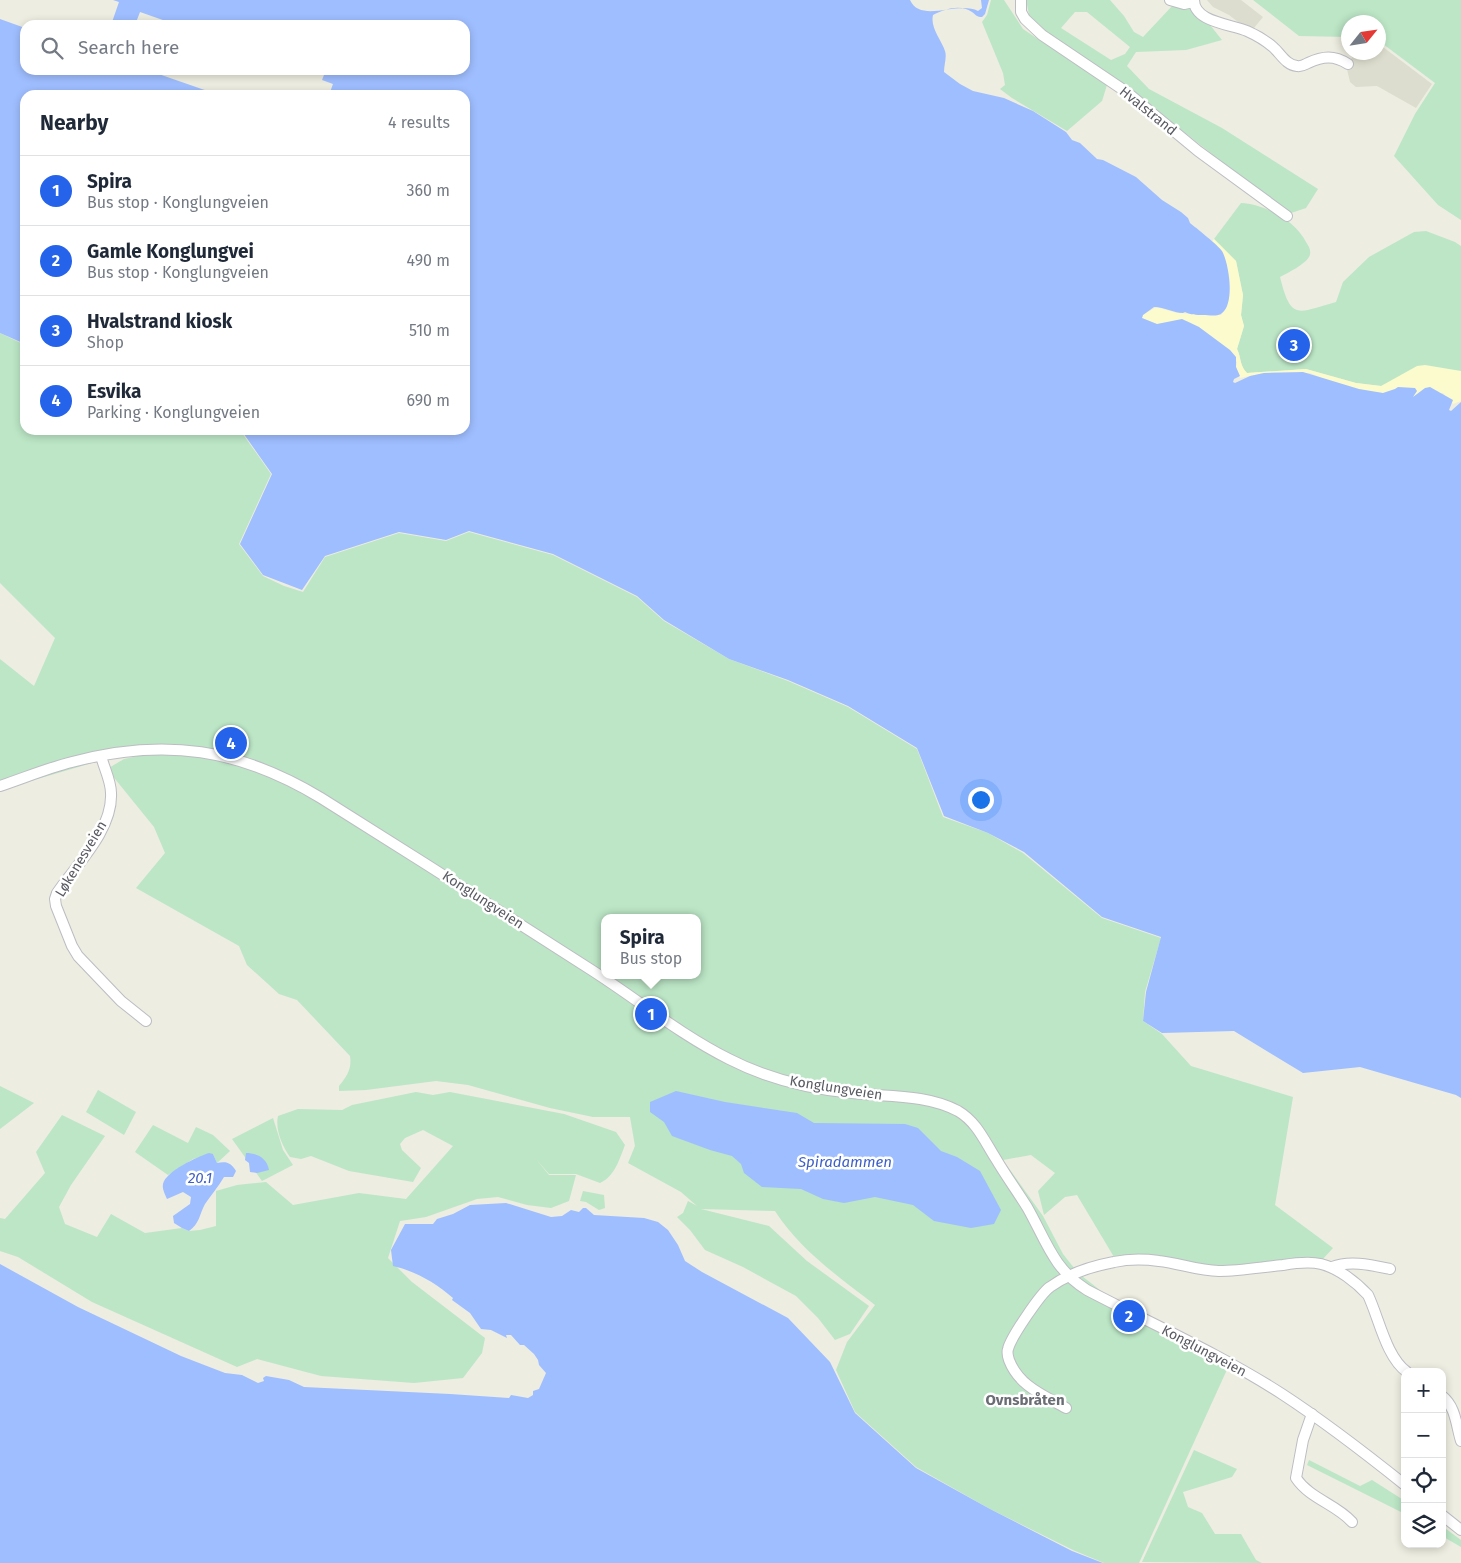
<!DOCTYPE html>
<meta charset="utf-8">
<style>
body{margin:0;font-family:"Fira Sans",sans-serif;background:#f6f6f7;color:#1f2937}
.controls{position:absolute;right:15px;bottom:15px;display:grid;overflow:hidden;border-radius:10px;box-shadow:0 2px 8px #0003}
.controls button{width:45px;height:45px;display:grid;place-items:center;padding:0;border:0;border-bottom:1px solid #e0e1e3;background:#fff;color:#1f2937;font:25px sans-serif}
.compass{position:absolute;left:1341px;top:15px;width:45px;height:45px;border-radius:50%;background:#fff;box-shadow:0 2px 8px #0003;rotate:60deg}
.you{position:absolute;left:980px;top:799px;width:18px;height:18px;margin:-12px;border:4px solid #fff;border-radius:50%;background:#1a73e8;box-shadow:0 0 0 8px #1a73e833}
.badge{display:grid;place-items:center;width:32px;height:32px;border-radius:50%;background:#2563eb;color:#fff;font-size:16px;font-weight:700}
.pin{position:absolute;translate:-50% -50%;border:2px solid #fff;box-shadow:0 1px 5px #0006}
.popup{position:absolute;left:601px;top:914px;width:100px;height:65px;box-sizing:border-box;display:grid;place-content:center;border-radius:10px;background:#fff;filter:drop-shadow(0 1px 4px #0005);font-size:16px;white-space:nowrap;color:#747a83}
.popup b{font-size:19px;color:#1f2937}
.popup::after{content:'';position:absolute;left:50%;top:100%;margin-left:-10px;border:10px solid transparent;border-top-color:#fff}
.list{margin:0;padding:0;list-style:none}
h2{display:flex;justify-content:space-between;align-items:center;height:65px;margin:0;padding:0 20px;font-size:21px}
h2 small{font-size:16px;font-weight:400;color:#747a83}
.list li{display:grid;grid-template-columns:32px 1fr auto;gap:15px;align-items:center;box-sizing:border-box;height:70px;padding:0 20px;border-top:1px solid #e0e1e3}
.list b{display:block;font-size:19px;white-space:nowrap}
.list p{margin:0;font-size:16px;white-space:nowrap;color:#747a83}
.list em{font-size:16px;font-style:normal;color:#747a83}
.icon{flex:none;width:28px;height:28px;fill:none;stroke:currentColor;stroke-width:2;stroke-linecap:round;stroke-linejoin:round}
.map{position:relative;flex:none;width:1461px;height:1563px;overflow:hidden}
.search{position:absolute;background:#fff;box-shadow:0 2px 8px #0003;left:20px;top:20px;width:450px;height:55px;display:flex;align-items:center;gap:12px;box-sizing:border-box;padding:0 18px;border-radius:15px;color:#747a83;font-size:19px}
.panel{position:absolute;background:#fff;box-shadow:0 2px 8px #0003;left:20px;top:90px;width:450px;height:345px;border-radius:15px}
.map>svg:first-child{display:block}
</style>
<div class="map">
<svg width="1461" height="1563" viewBox="0 0 1461 1563">
<rect width="100%" height="100%" fill="#edede1"/>
<g fill="#ddddcf">
<path d="M1207,0H1241L1263,17L1254,28L1242,25L1229,15L1213,7Z"/>
<path d="M1379,44L1432,84L1416,108L1377,86L1356,87L1350,82L1346,65L1356,53L1378,52Z"/>
</g>
<g fill="#bce6c6" fill-rule="evenodd">
<path d="M991,0H1004L1023,29L1107,85L1102,101L1067,131L1012,98L1000,89L1005,85L1003,73L982,22L987,15Z"/>
<path d="M1026,0H1110L1124,16L1134,32L1143,37L1174,4L1190,0L1222,40L1186,50L1136,52L1127,66L1149,89L1222,128L1318,189L1306,208L1288,214L1127,87L1042,31L1030,19ZM1075,12H1087L1130,47L1125,54L1111,60L1061,28Z"/>
<path d="M1253,0H1461V220L1438,205L1394,156L1415,114L1435,83L1379,41L1378,22H1348V37L1299,36Z"/>
<path d="M1241,203C1264,204 1295,220 1306,242C1309,247 1312,251 1309,257C1304,265 1289,272 1280,277C1291,321 1297,313 1336,302L1343,282L1369,257L1414,232L1426,231L1455,242L1461,246V371L1381,386L1356,383L1306,369L1247,373C1239,366 1242,358 1237,349L1244,326L1241,315L1243,295L1236,261L1214,239Z"/>
<path d="M0,333L25,345V430H240L271,474L239,544L263,576L284,586L303,592L325,557L399,533L446,541L469,532L553,555L637,597L664,621L729,659L788,681L848,707L917,749L943,817L988,833L1023,853L1102,918L1161,938L1145,992L1143,1021L1162,1034L1191,1066L1293,1097L1275,1205L1333,1248L1322,1260L1212,1268L1156,1257H1114L1077,1195L1065,1197L1044,1215L1038,1191L1055,1173L1031,1155L1003,1160L1043,1216L1063,1254L1078,1273L1105,1294L1230,1363L1139,1563H1104L1073,1550L990,1509L916,1467L855,1412L836,1370L847,1342L875,1305C839,1277 800,1250 775,1211L701,1209L769,1226L807,1261L869,1306L850,1334L835,1340L818,1318L796,1296L743,1267L705,1250L690,1230L677,1217L683,1213L688,1201L697,1206L681,1192L628,1163L635,1146L630,1117H593L550,1108L468,1085L436,1081L366,1090L339,1091V1086C347,1076 352,1069 350,1056L297,1000L279,994L247,965L239,946L136,888L165,853L154,827L107,769L124,759L167,750L126,753L0,790V659L34,686L55,638L0,583ZM605,918H697V975H605Z"/>
<path d="M0,1086L34,1103L0,1129Z"/>
<path d="M98,1090L136,1112L124,1135L86,1112Z"/>
<path d="M416,1092L433,1095L450,1092L564,1114L616,1132L625,1145C619,1160 615,1176 600,1183L576,1174H549L536,1159L549,1175H576L569,1201L551,1208L527,1205L498,1197L477,1199L426,1217L400,1221L388,1258L412,1282L485,1338L482,1353L463,1378L414,1383L321,1376L257,1359L237,1367L92,1302L18,1257L0,1251V1218L5,1219L45,1173L36,1152L62,1115L105,1136L71,1185L59,1207L65,1224L97,1237L111,1214L145,1233L182,1228L189,1231L200,1230L216,1226V1191L237,1185L266,1182L293,1205L359,1193L406,1199L453,1146L423,1130L405,1138L400,1144L402,1150L421,1168L413,1182L349,1171L311,1156L301,1159L290,1157C282,1146 275,1129 278,1116L298,1109L342,1110L352,1105Z"/>
<path d="M273,1118L283,1150L293,1165L262,1181L232,1139Z"/>
<path d="M153,1125L188,1143L196,1127L213,1135L230,1151L217,1163L213,1154L193,1159L168,1175L135,1152Z"/>
<path d="M583,1191L604,1195L605,1208L599,1210L586,1202L580,1201Z"/>
<path d="M1194,1450L1237,1469L1232,1477L1183,1492L1188,1507L1202,1513L1215,1534H1241L1256,1560L1262,1563L1142,1562Z"/>
<path d="M1309,1460L1360,1486L1372,1480L1405,1501V1514L1307,1465Z"/>
<path d="M1442,1526L1461,1540V1547L1442,1536Z"/>
</g>
<path fill="#fbfbce" d="M1214,239L1236,261L1243,295L1241,315L1244,326L1237,349C1241,358 1240,366 1247,373L1306,369L1356,383L1381,386L1417,366L1425,365L1461,371V401L1453,404L1443,393L1412,399L1398,388L1383,393L1351,390L1310,373H1264L1240,378L1236,367L1237,362L1199,327L1187,321L1157,324L1142,318L1143,315L1156,307L1177,313L1221,315C1231,302 1233,282 1226,266C1223,258 1216,250 1211,243Z"/>
<g fill="#9fbeff">
<path d="M113,0H910C921,24 958,0 978,11L982,8L981,0H989L985,14L982,17C977,17 976,15 972,12C960,4 945,9 933,15C930,28 941,39 945,51C947,57 944,65 944,72L960,84L973,91L1004,98L1033,111L1066,132L1072,140L1080,143L1097,159L1103,160L1136,177L1162,200L1181,212L1188,218L1190,223C1195,227 1219,246 1222,251C1229,263 1235,304 1222,313C1218,317 1209,315 1203,315C1196,315 1191,315 1185,312L1183,313C1173,313 1165,307 1154,307L1143,315L1142,318L1157,324L1182,319L1199,327L1230,350L1236,357V367L1240,376L1234,379L1233,382L1235,383L1250,376L1264,373L1303,372L1359,389L1383,393L1395,389L1398,387L1415,388L1417,391L1413,397L1425,388L1430,387L1453,400L1449,410L1451,411L1461,402V1098L1456,1095L1360,1067L1303,1073L1234,1031L1162,1033L1143,1021L1146,992L1161,937L1102,917L1024,852L988,833L944,816L917,748L848,706L788,680L729,659L664,620L637,596L553,554L469,531L446,540L399,532L325,556L302,590L263,575L240,544L272,474L241,430H465V95H329L333,84L322,80L324,75L309,70H465V25H177L140,12L135,25H111L119,2Z"/>
<path d="M0,19L25,28V70H147L219,95H25V344L0,333Z"/>
<path d="M676,1091L725,1102L797,1113L814,1123L905,1124L918,1128L941,1151L957,1157L980,1171L1001,1210L994,1224L971,1228L934,1221L913,1205L875,1197L844,1203L823,1199L801,1189L762,1187L744,1173L741,1164L732,1156L710,1150L672,1136L664,1122L650,1112V1102Z"/>
<path d="M209,1153L213,1154L217,1163C227,1161 231,1163 236,1171L233,1177H224C218,1187 211,1195 205,1204C199,1215 200,1223 189,1231L182,1228L174,1223L173,1216L190,1204L191,1197L183,1192L167,1199C165,1194 162,1189 163,1184C166,1171 197,1157 209,1153Z"/>
<path d="M246,1153C257,1153 267,1158 269,1170L257,1173L250,1172L249,1163L245,1160Z"/>
<path d="M506,1203L551,1217L562,1216L571,1210L579,1212L583,1208H586L594,1215L644,1218L658,1222L668,1230L678,1245L685,1261L702,1272L788,1318L830,1362L855,1413L916,1468L990,1509L1072,1551L1103,1563H0V1264L78,1307L181,1356L225,1373L242,1375L258,1383L264,1381L263,1378L266,1376L289,1380L304,1387L450,1394L509,1398L511,1395L528,1398L533,1395V1391L539,1389L546,1373L539,1365L538,1360L534,1354L524,1345H520L511,1335H506L507,1338L491,1330L481,1329L470,1313L452,1300L453,1298C436,1283 415,1271 393,1266L391,1250L405,1224H433L437,1219L453,1214L470,1205Z"/>
</g>
<g fill="none" stroke-linecap="round" stroke-linejoin="round">
<g stroke="#bcbdc3" stroke-width="12">
<g id="minor">
<path d="M1021,0V12L1025,19L1042,35L1128,93L1198,151L1287,216"/>
<path d="M1170,0L1184,4L1193,2"/>
<path d="M1194,0C1194,22 1230,24 1247,31C1256,35 1266,41 1273,47C1281,54 1286,65 1297,66C1301,67 1304,65 1308,63C1323,56 1334,55 1348,64"/>
<path d="M101,756C104,768 111,781 111,793C113,830 76,865 57,893L55,899L56,906L72,946L78,956L121,1001L146,1021"/>
<path d="M0,786C24,778 48,768 72,762C165,737 240,749 321,798C412,855 503,913 593,971C638,1000 681,1035 729,1059C766,1078 810,1089 852,1093C887,1097 926,1094 958,1111C977,1122 985,1142 996,1159C1006,1176 1017,1191 1027,1207C1046,1240 1053,1269 1087,1290C1152,1324 1220,1354 1282,1394C1325,1422 1365,1453 1405,1485"/>
<path d="M1332,1267C1350,1260 1371,1265 1390,1269"/>
<path d="M1442,1396C1456,1407 1456,1425 1461,1441"/>
<path d="M1066,1408C1043,1395 1019,1386 1009,1360C1008,1357 1007,1352 1008,1349C1011,1337 1041,1293 1050,1287C1068,1274 1093,1266 1114,1262C1128,1259 1144,1259 1159,1261C1179,1263 1198,1271 1219,1271C1240,1271 1262,1267 1283,1265C1295,1263 1309,1261 1321,1264C1338,1268 1356,1282 1368,1295C1379,1318 1386,1357 1407,1372"/>
<path d="M1312,1414L1303,1440L1296,1478C1310,1499 1336,1504 1352,1522"/>
<path d="M1442,1515L1461,1530"/>
</g>
</g>
<use href="#minor" stroke="#fff" stroke-width="10"/>
</g>
<g text-anchor="middle" dominant-baseline="central" stroke-width="5" stroke-linejoin="round" paint-order="stroke">
<g font-size="14" fill="#5a5b62" stroke="#fff">
<text transform="translate(1148 111) rotate(39)">Hvalstrand</text>
<text transform="translate(81 859) rotate(-59)">Løkenesveien</text>
<text transform="translate(483 900) rotate(33)">Konglungveien</text>
<text transform="translate(836 1088) rotate(9)">Konglungveien</text>
<text transform="translate(1204 1351) rotate(28)">Konglungveien</text>
</g>
<g font-size="15" font-style="italic" fill="#3e5fc6" stroke="#fff">
<text x="845" y="1162">Spiradammen</text>
<text x="200" y="1178">20.1</text>
</g>
<g font-size="15" font-weight="bold" fill="#6b6d75" stroke="#fff">
<text x="1025" y="1400">Ovnsbråten</text>
</g>
</g>
</svg>
<div class="controls">
<button>+</button>
<button>−</button>
<button><svg class="icon" aria-label="locate" viewBox="0 0 24 24"><circle cx="12" cy="12" r="6"/><path d="M12 2v4M12 18v4M2 12h4M18 12h4"/></svg></button>
<button><svg class="icon" aria-label="layers" viewBox="0 0 24 24"><path d="M12 4l9 5-9 5-9-5zM3 14l9 5 9-5"/></svg></button>
</div>
<svg class="compass" viewBox="-18 -18 36 36"><path d="M0-13l5 13h-10z" fill="#e53935"/><path d="M0 13l5-13h-10z" fill="#747a83"/></svg>
<div class="you"></div>
<div class="pin badge" style="left:651px;top:1014px">1</div>
<div class="popup"><b>Spira</b>Bus stop</div>
<div class="pin badge" style="left:1129px;top:1316px">2</div>
<div class="pin badge" style="left:1294px;top:345px">3</div>
<div class="pin badge" style="left:231px;top:743px">4</div>
<div class="search"><svg class="icon" aria-label="search" viewBox="0 0 24 24"><circle cx="10" cy="10" r="6"/><path d="M15 15l6 6"/></svg>Search here</div>
<section class="panel">
<h2>Nearby<small>4 results</small></h2>
<ul class="list">
<li><span class="badge">1</span><div><b>Spira</b><p>Bus stop · Konglungveien</p></div><em>360 m</em></li>
<li><span class="badge">2</span><div><b>Gamle Konglungvei</b><p>Bus stop · Konglungveien</p></div><em>490 m</em></li>
<li><span class="badge">3</span><div><b>Hvalstrand kiosk</b><p>Shop</p></div><em>510 m</em></li>
<li><span class="badge">4</span><div><b>Esvika</b><p>Parking · Konglungveien</p></div><em>690 m</em></li>
</ul>
</section>
</div>
